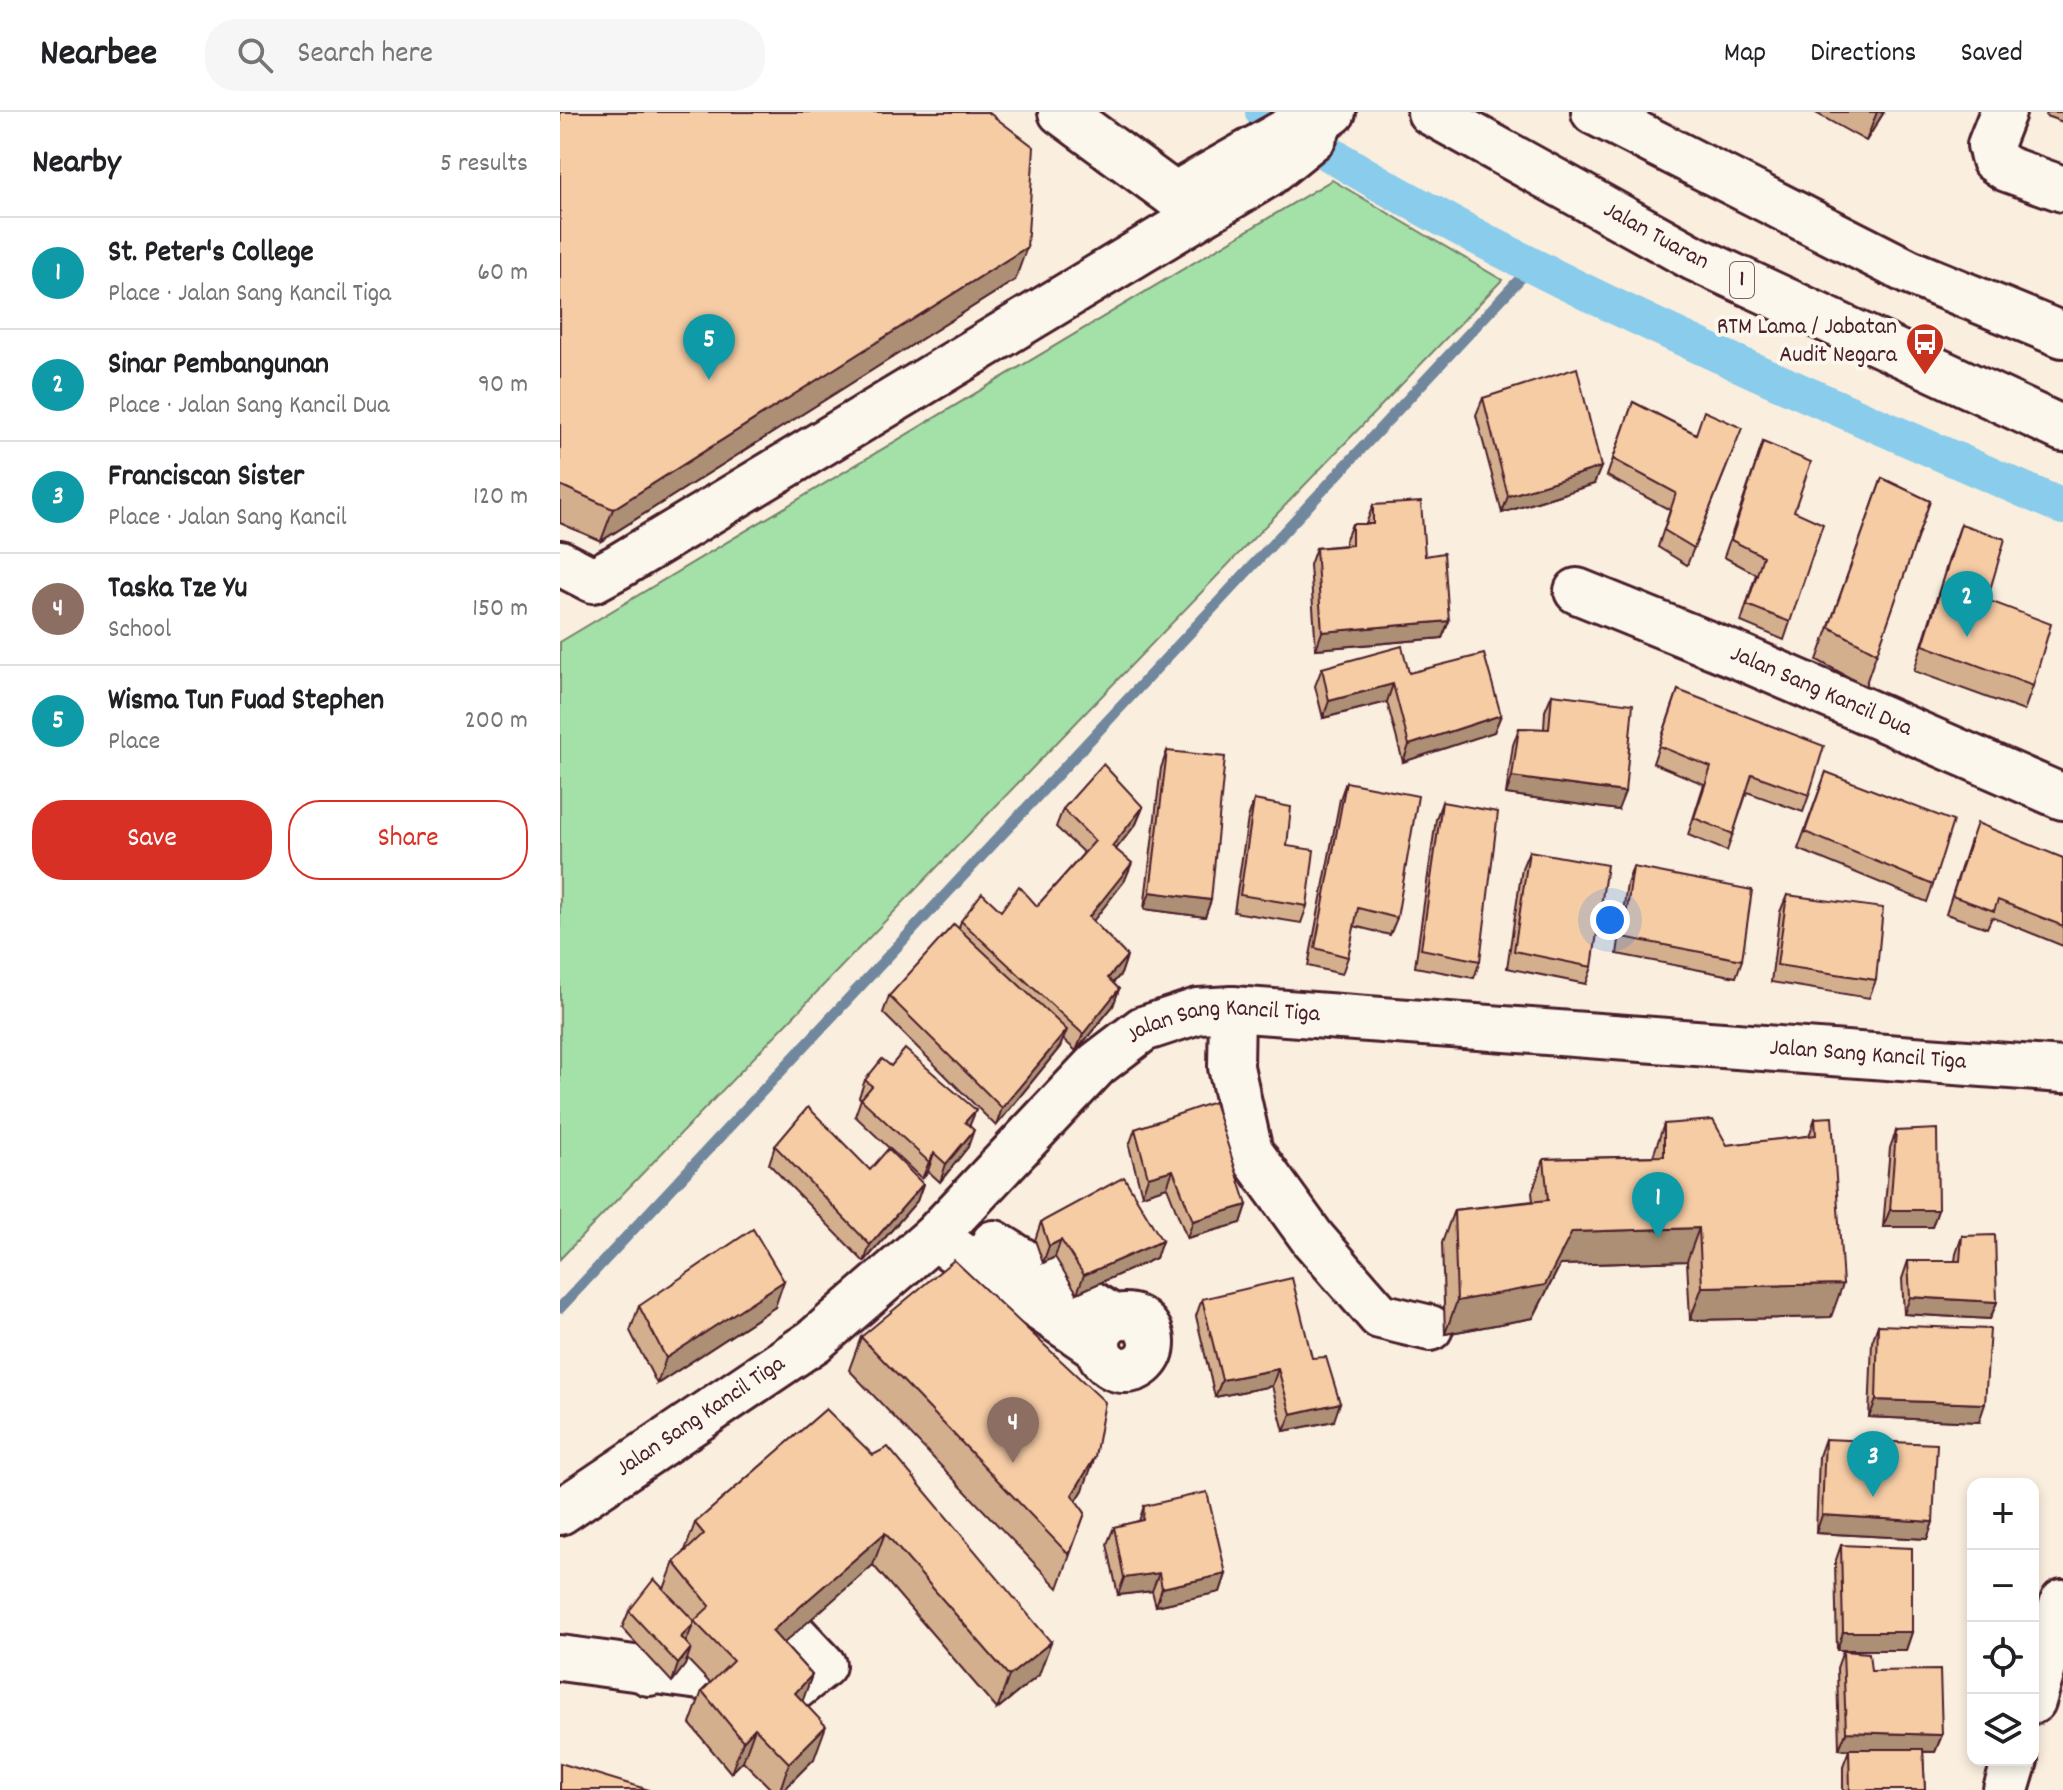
<!DOCTYPE html>
<meta charset="utf-8">
<style>
body{margin:0;font-family:Dekko,sans-serif;background:#f6f6f6;color:#202124}
.controls{position:absolute;right:24px;bottom:24px;display:grid;overflow:hidden;border-radius:16px;box-shadow:0 4px 12px #0003}
.controls button{width:72px;height:72px;display:grid;place-items:center;padding:0;border:0;border-bottom:2px solid #e0e0e0;background:#fff;color:#202124;font:40px sans-serif}
.you{position:absolute;left:1050px;top:808px;width:28px;height:28px;margin:-20px;border:6px solid #fff;border-radius:50%;background:#1a73e8;box-shadow:0 0 0 12px #1a73e833}
.badge{display:grid;place-items:center;width:52px;height:52px;border-radius:50%;background:#d93025;color:#fff;font-size:26px;font-weight:700}
.pin{position:absolute;translate:-50% -66px;filter:drop-shadow(0 2px 4px #0008)}
.pin::after{content:'';position:absolute;top:42px;width:28px;height:24px;background:inherit;clip-path:polygon(0 0,100% 0,50% 100%)}
.list{margin:0;padding:0;list-style:none}
h2{display:flex;justify-content:space-between;align-items:center;height:104px;margin:0;padding:0 32px;font-size:34px}
h2 small{font-size:26px;font-weight:400;color:#757577}
.list li{display:grid;grid-template-columns:52px 1fr auto;gap:24px;align-items:center;box-sizing:border-box;height:112px;padding:0 32px;border-top:2px solid #e0e0e0}
.list b{display:block;font-size:30px;white-space:nowrap}
.list p{margin:0;font-size:26px;white-space:nowrap;color:#757577}
.list em{font-size:26px;font-style:normal;color:#757577}
.actions{display:flex;gap:16px;padding:24px 32px}
.actions a{flex:1;padding:18px 0;border:2px solid #d93025;border-radius:32px;text-align:center;font-size:28px;color:#d93025}
.actions .main{background:#d93025;color:#fff}
.icon{flex:none;width:44px;height:44px;fill:none;stroke:currentColor;stroke-width:2;stroke-linecap:round;stroke-linejoin:round}
.map{position:relative;flex:none;width:1503px;height:1678px;overflow:hidden}
header{display:flex;align-items:center;gap:48px;box-sizing:border-box;height:112px;padding:0 40px;background:#fff;border-bottom:2px solid #e0e0e0}
header strong{font-size:38px}
nav{display:flex;gap:44px;margin-inline-start:auto;font-size:28px}
.search{width:560px;height:72px;background:#f6f6f6;display:flex;align-items:center;gap:20px;box-sizing:border-box;padding:0 28px;border-radius:32px;color:#757577;font-size:30px}
main{display:flex}
aside{flex:1;background:#fff}
.map>svg:first-child{display:block}
</style>
<header>
<strong>Nearbee</strong>
<div class="search"><svg class="icon" aria-label="search" viewBox="0 0 24 24"><circle cx="10" cy="10" r="6"/><path d="M15 15l6 6"/></svg>Search here</div>
<nav><a>Map</a><a>Directions</a><a>Saved</a></nav>
</header>
<main>
<aside>
<h2>Nearby<small>5 results</small></h2>
<ul class="list">
<li><span class="badge" style="background:#0f9aa8">1</span><div><b>St. Peter's College</b><p>Place · Jalan Sang Kancil Tiga</p></div><em>60 m</em></li>
<li><span class="badge" style="background:#0f9aa8">2</span><div><b>Sinar Pembangunan</b><p>Place · Jalan Sang Kancil Dua</p></div><em>90 m</em></li>
<li><span class="badge" style="background:#0f9aa8">3</span><div><b>Franciscan Sister</b><p>Place · Jalan Sang Kancil</p></div><em>120 m</em></li>
<li><span class="badge" style="background:#8d6e63">4</span><div><b>Taska Tze Yu</b><p>School</p></div><em>150 m</em></li>
<li><span class="badge" style="background:#0f9aa8">5</span><div><b>Wisma Tun Fuad Stephen</b><p>Place</p></div><em>200 m</em></li>
</ul>
<div class="actions"><a class="main">Save</a><a>Share</a></div>
</aside>
<div class="map">
<svg width="1503" height="1678" viewBox="0 0 1503 1678">
<rect width="100%" height="100%" fill="#faeede"/>
<filter id="ink" filterUnits="userSpaceOnUse"><feTurbulence type="fractalNoise" baseFrequency=".0125" numOctaves="2"/><feDisplacementMap in="SourceGraphic" scale="16" xChannelSelector="R" yChannelSelector="G"/><feConvolveMatrix kernelMatrix="1 2 1 2 8 2 1 2 1" color-interpolation-filters="sRGB"/></filter>
<g filter="url(#ink)">
<path fill="#a3e1a9" stroke="#76806a" stroke-width="2" d="M772,68L942,168L0,1147V530Z"/>
<g fill="none" stroke-linecap="round" stroke-linejoin="round">
<path stroke="#70879e" stroke-width="11" d="M0,1196L971,155"/>
<path stroke="#89cceb" stroke-width="36" d="M703,0C953,163 1231,274 1503,395"/>
<g stroke="#4a1f2b" stroke-width="50">
<g id="minor">
<path d="M501,0L614,83"/>
<path d="M1443,0L1430,33L1434,48L1447,57L1503,77"/>
<path d="M614,83L744,9"/>
<path d="M0,451L33,468L59,454L707,63L754,25L761,9L773,0"/>
<path id="s1" d="M1017,479L1183,546L1503,685"/>
<path d="M672,897L671,955L690,1040L753,1127L820,1204L870,1216"/>
<path d="M374,1125L537,1235"/>
<path d="M434,1131L554,1206"/>
<circle cx="565" cy="1231" r="27"/>
<path id="s2" d="M0,1400L254,1229L374,1125L537,952L583,917L638,899L672,897L1503,958"/>
<path d="M0,1546L155,1567L197,1606L263,1553L194,1480"/>
<path d="M89,1561L144,1518"/>
<path d="M1473,1589L1503,1490"/>
<path d="M1446,1678L1455,1648"/>
</g>
</g>
<g stroke="#4a1f2b" stroke-width="50">
<g id="major">
<path id="s3" d="M870,0L1134,146L1503,317"/>
<path d="M1034,0L1349,160L1503,223"/>
</g>
</g>
<use href="#minor" stroke="#fbf7ec" stroke-width="44"/>
<use href="#major" stroke="#fbf7ec" stroke-width="44"/>
</g>
<g fill="#d4af8e" stroke="#4a1f2b" stroke-width="2">
<path d="M0,0L455,168L41,429L0,411Z"/>
<path d="M1254,0H1324L1306,29Z"/>
<path d="M1487,0H1503V10L1486,4Z"/>
<path d="M923,286L1034,372L942,401L916,303Z"/>
<path d="M1073,290L1136,322L1175,334L1127,453L1098,435L1110,398L1047,364Z"/>
<path d="M1203,330L1234,399L1230,510L1224,528L1181,510L1196,462L1164,445Z"/>
<path d="M1322,366L1370,389L1305,574L1257,548Z"/>
<path d="M813,393L865,444L889,509L882,526L756,537L750,453L756,436L785,433V429L792,412H806Z"/>
<path d="M1401,412L1427,488L1473,574L1464,599L1354,559L1392,437Z"/>
<path d="M762,556L849,561L941,603L934,620L843,650L827,590L763,606L755,574Z"/>
<path d="M1118,578L1249,683L1243,700L1187,680L1167,739L1128,723L1144,672L1093,651Z"/>
<path d="M992,582L1058,698L946,682L953,633L959,616L984,617L985,599Z"/>
<path d="M607,639L651,788L645,805L584,797L601,656Z"/>
<path d="M1266,660L1373,773L1367,790L1238,737Z"/>
<path d="M786,670L837,806L830,823L794,814L788,845L782,862L748,854L780,687Z"/>
<path d="M694,688L727,734L747,794L741,811L674,800L688,706Z"/>
<path d="M882,690L920,849L914,866L855,855L876,707Z"/>
<path d="M583,695L576,712L556,737L565,768L533,809L567,844L561,862L553,871L559,877L553,894L516,939L503,927L500,935L436,1014L323,901L329,884L399,816L401,809L441,799L477,794L524,741L496,715L503,697Z"/>
<path d="M1410,728L1503,746V834L1432,805L1427,816L1386,802Z"/>
<path d="M969,739L1032,855L1026,872L947,856L962,756Z"/>
<path d="M1073,755L1182,848L1176,865L1057,842L1067,772Z"/>
<path d="M1227,783L1316,868L1309,886L1211,870L1220,800Z"/>
<path d="M305,968L409,1014L408,1035L380,1070L368,1059L362,1067L295,1004L301,987L299,985Z"/>
<path d="M1255,1006L1271,1205L1130,1208L1127,1149L1000,1153L973,1206L885,1222L882,1131L894,1098L973,1089L972,1080L984,1047L1093,1044L1104,1012L1167,1033L1249,1024Z"/>
<path d="M575,1017L687,1093L681,1111L627,1126L607,1075L582,1083L569,1034Z"/>
<path d="M1336,1019L1378,1098L1372,1115H1323L1330,1036Z"/>
<path d="M215,1034L310,1058L363,1072L357,1089L304,1150L209,1052Z"/>
<path d="M481,1110L602,1129L596,1146L517,1181L495,1145L483,1151L475,1128Z"/>
<path d="M1402,1124L1437,1190L1430,1207L1344,1202L1342,1167L1348,1149H1395L1396,1142Z"/>
<path d="M642,1187L752,1246L774,1309L724,1319L712,1274L655,1285L636,1204Z"/>
<path d="M79,1194L215,1195L97,1272L70,1219Z"/>
<path d="M1318,1213L1419,1310L1309,1305L1312,1230Z"/>
<path d="M301,1225L523,1378L516,1389L525,1401L498,1476L289,1258Z"/>
<path d="M266,1297L479,1563L437,1597L313,1453L223,1531L252,1563L242,1589L254,1647L223,1678H212L183,1649L171,1661L130,1612L142,1579L150,1571L127,1547L125,1553L112,1570L62,1516L69,1499L104,1477L114,1450L124,1441L135,1411Z"/>
<path d="M1265,1327L1373,1410L1367,1427L1256,1421L1259,1344Z"/>
<path d="M584,1394L666,1462L660,1480L596,1494L592,1479L558,1483L547,1432L554,1415L579,1409Z"/>
<path d="M1281,1433L1352,1520L1346,1538H1277L1275,1451Z"/>
<path d="M1283,1539L1311,1559L1382,1623L1375,1640H1363L1365,1678H1283V1654L1289,1638L1279,1637L1277,1556Z"/>
</g>
<g fill="#ac8f74" stroke="#4a1f2b" stroke-width="2">
<path d="M1317,0H1324L1306,29Z"/>
<path d="M467,135L455,168L41,429L53,397Z"/>
<path d="M1041,355L1034,372L942,401L948,384Z"/>
<path d="M889,509L882,526L756,537L762,520Z"/>
<path d="M833,572L827,590L763,606L769,589Z"/>
<path d="M941,603L934,620L843,650L849,633Z"/>
<path d="M952,665L1065,680L1058,698L946,682Z"/>
<path d="M583,695L576,712L545,751L552,734Z"/>
<path d="M572,751L565,768L523,822L529,805Z"/>
<path d="M590,780L651,788L645,805L584,797Z"/>
<path d="M567,844L561,862L542,883L548,866Z"/>
<path d="M559,877L553,894L516,939L523,922Z"/>
<path d="M507,918L500,935L436,1014L442,996Z"/>
<path d="M416,998L409,1015L405,1010Z"/>
<path d="M414,1018L408,1035L380,1070L386,1052Z"/>
<path d="M374,1041L368,1059L362,1067L369,1050Z"/>
<path d="M613,1058L607,1075L582,1083L588,1065Z"/>
<path d="M363,1072L357,1089L304,1150L310,1133Z"/>
<path d="M687,1093L681,1111L627,1126L633,1109Z"/>
<path d="M1330,1098H1378L1372,1115H1323Z"/>
<path d="M1139,1116L1127,1149L1000,1153L973,1206L885,1222L897,1189L1012,1120Z"/>
<path d="M501,1128L495,1145L483,1151L489,1134Z"/>
<path d="M602,1129L596,1146L517,1181L524,1163Z"/>
<path d="M224,1169L215,1195L97,1272L106,1246Z"/>
<path d="M1283,1172L1271,1205L1130,1208L1142,1175Z"/>
<path d="M1350,1185L1437,1190L1430,1207L1344,1202Z"/>
<path d="M718,1257L712,1274L655,1285L662,1268Z"/>
<path d="M1316,1288L1425,1292L1419,1310L1309,1305Z"/>
<path d="M780,1291L774,1309L724,1319L731,1302Z"/>
<path d="M535,1345L523,1378L500,1415L512,1383Z"/>
<path d="M1262,1403L1373,1410L1367,1427L1256,1421Z"/>
<path d="M325,1421L313,1453L200,1552L212,1519Z"/>
<path d="M599,1461L592,1479L558,1483L564,1466Z"/>
<path d="M666,1462L660,1480L596,1494L602,1476Z"/>
<path d="M133,1513L126,1530L121,1525Z"/>
<path d="M1283,1520H1352L1346,1538H1277Z"/>
<path d="M491,1530L479,1563L437,1597L449,1564Z"/>
<path d="M131,1536L125,1553L112,1570L118,1552Z"/>
<path d="M252,1563L240,1596L235,1581Z"/>
<path d="M266,1614L254,1647L223,1678H220L229,1651Z"/>
<path d="M195,1616L183,1649L171,1661L183,1629Z"/>
<path d="M1286,1620L1382,1623L1375,1640L1279,1637Z"/>
</g>
<g fill="#f6cca5" stroke="#4a1f2b" stroke-width="2">
<path d="M0,0H428L474,35L467,135L53,397L0,373Z"/>
<path d="M1017,256L1041,355L948,384L923,286Z"/>
<path d="M1073,290L1136,322L1144,299L1182,316L1134,436L1104,418L1116,381L1053,347Z"/>
<path d="M1203,330L1251,350L1234,399L1263,412L1230,510L1187,493L1203,444L1171,428Z"/>
<path d="M1322,366L1370,389L1317,541L1269,515Z"/>
<path d="M861,390L865,444L884,441L889,509L762,520L756,436L792,433V412H813V393Z"/>
<path d="M1401,412L1445,427L1427,488L1491,512L1473,574L1363,533Z"/>
<path d="M842,534L849,561L924,542L941,603L849,633L833,572L769,589L762,556Z"/>
<path d="M1118,578L1264,634L1249,683L1192,662L1173,722L1134,706L1151,655L1099,634Z"/>
<path d="M992,582L1073,592L1065,680L952,665L959,616L989,617Z"/>
<path d="M607,639L665,645L651,788L590,780Z"/>
<path d="M543,652L583,695L552,734L572,751L529,805L567,844L548,866L559,877L523,922L401,809L422,781L441,799L459,774L477,794L535,729L503,697Z"/>
<path d="M1266,660L1393,709L1373,773L1245,720Z"/>
<path d="M786,670L858,684L837,806L798,796L788,845L755,836Z"/>
<path d="M694,688L731,695L727,734L754,738L747,794L680,783Z"/>
<path d="M882,690L938,700L920,849L861,837Z"/>
<path d="M1417,711L1503,746V814L1438,788L1434,799L1392,784Z"/>
<path d="M969,739L1047,753L1032,855L954,839Z"/>
<path d="M1073,755L1192,778L1182,848L1063,825Z"/>
<path d="M1227,783L1323,796L1316,868L1217,853Z"/>
<path d="M394,812L507,918L442,996L329,884Z"/>
<path d="M345,937L416,998L405,1010L414,1018L386,1052L374,1041L369,1050L301,987L312,974L305,968L322,947L331,954Z"/>
<path d="M654,990L687,1093L633,1109L613,1058L588,1065L575,1017Z"/>
<path d="M248,995L310,1058L328,1037L363,1072L310,1133L215,1034Z"/>
<path d="M1272,1005L1283,1172L1142,1175L1139,1116L1012,1120L985,1173L897,1189L894,1098L988,1088L984,1047L1104,1044V1012L1153,1008L1167,1033L1256,1023L1255,1006Z"/>
<path d="M1377,1017L1378,1098H1330L1336,1019Z"/>
<path d="M564,1065L602,1129L524,1163L501,1128L489,1134L481,1110Z"/>
<path d="M193,1117L224,1169L106,1246L79,1194Z"/>
<path d="M1435,1123L1437,1190L1350,1185L1348,1149H1400L1402,1124Z"/>
<path d="M394,1148L545,1290L535,1345L512,1383L525,1401L509,1443L301,1225Z"/>
<path d="M732,1166L752,1246L766,1245L780,1291L731,1302L718,1257L662,1268L642,1187Z"/>
<path d="M1318,1213L1430,1217L1425,1292L1316,1288Z"/>
<path d="M266,1297L313,1343L328,1335L491,1530L449,1564L325,1421L212,1519L252,1563L235,1581L266,1614L229,1651L195,1616L183,1629L142,1579L173,1549L134,1509L150,1494L114,1450L144,1422L135,1411Z"/>
<path d="M1265,1327L1377,1332L1373,1410L1262,1403Z"/>
<path d="M647,1380L666,1462L602,1476L599,1461L564,1466L554,1415L583,1408L584,1394Z"/>
<path d="M1281,1433L1352,1436V1520H1283Z"/>
<path d="M94,1467L135,1510L134,1509L133,1513L121,1525L131,1536L118,1552L69,1499Z"/>
<path d="M1283,1539L1309,1541L1311,1559L1380,1558L1382,1623L1286,1620Z"/>
<path d="M1289,1637H1363L1365,1678H1290Z"/>
<path d="M0,1651L89,1678H0Z"/>
</g>
</g>
<defs>
<g id="bus-pin" transform="scale(2)"><path d="M0 17L-7.5 6A9.5 9.5 0 1 1 7.5 6Z" fill="#c8321e" stroke="#fbf7ec"/><path d="M-5-6H5V4H4V6H2V4H-2V6H-4V4H-5ZM-3.5-4V0h7V-4ZM-3.5 1.2v1.5H-2V1.2ZM2 1.2v1.5H3.5V1.2Z" fill="#fff"/></g>
</defs>
<g fill-rule="evenodd">
<use href="#bus-pin" x="1365" y="230"/>
</g>
<g text-anchor="middle" dominant-baseline="central" stroke-width="8" stroke-linejoin="round" paint-order="stroke">
<rect fill="#fbf7ec" stroke="#7f6065" stroke-width="2" x="1170" y="150" width="24" height="36" rx="6"/>
<g font-size="22" font-weight="bold" fill="#4a1f2b">
<text x="1182" y="168">1</text>
</g>
<g font-size="24" fill="#4a1f2b" stroke="#fbf7ec">
<text stroke="none"><textPath href="#s3" startOffset="258">Jalan Tuaran</textPath></text>
<text stroke="none"><textPath href="#s1" startOffset="264">Jalan Sang Kancil Dua</textPath></text>
<text stroke="none"><textPath href="#s2" startOffset="842">Jalan Sang Kancil Tiga</textPath></text>
<text stroke="none"><textPath href="#s2" startOffset="1490">Jalan Sang Kancil Tiga</textPath></text>
<text stroke="none"><textPath href="#s2" startOffset="170">Jalan Sang Kancil Tiga</textPath></text>
</g>
<g font-size="24" fill="#4a1f2b" stroke="#fbf7ec" text-anchor="end">
<text x="1337" y="216">RTM Lama / Jabatan<tspan x="1337" dy="28">Audit Negara</tspan></text>
</g>
</g>
</svg>
<div class="controls">
<button>+</button>
<button>−</button>
<button><svg class="icon" aria-label="locate" viewBox="0 0 24 24"><circle cx="12" cy="12" r="6"/><path d="M12 2v4M12 18v4M2 12h4M18 12h4"/></svg></button>
<button><svg class="icon" aria-label="layers" viewBox="0 0 24 24"><path d="M12 4l9 5-9 5-9-5zM3 14l9 5 9-5"/></svg></button>
</div>
<div class="you"></div>
<div class="pin badge" style="left:1098px;top:1126px;background:#0f9aa8">1</div>
<div class="pin badge" style="left:1407px;top:525px;background:#0f9aa8">2</div>
<div class="pin badge" style="left:1313px;top:1385px;background:#0f9aa8">3</div>
<div class="pin badge" style="left:453px;top:1351px;background:#8d6e63">4</div>
<div class="pin badge" style="left:149px;top:268px;background:#0f9aa8">5</div>
</div>
</main>
